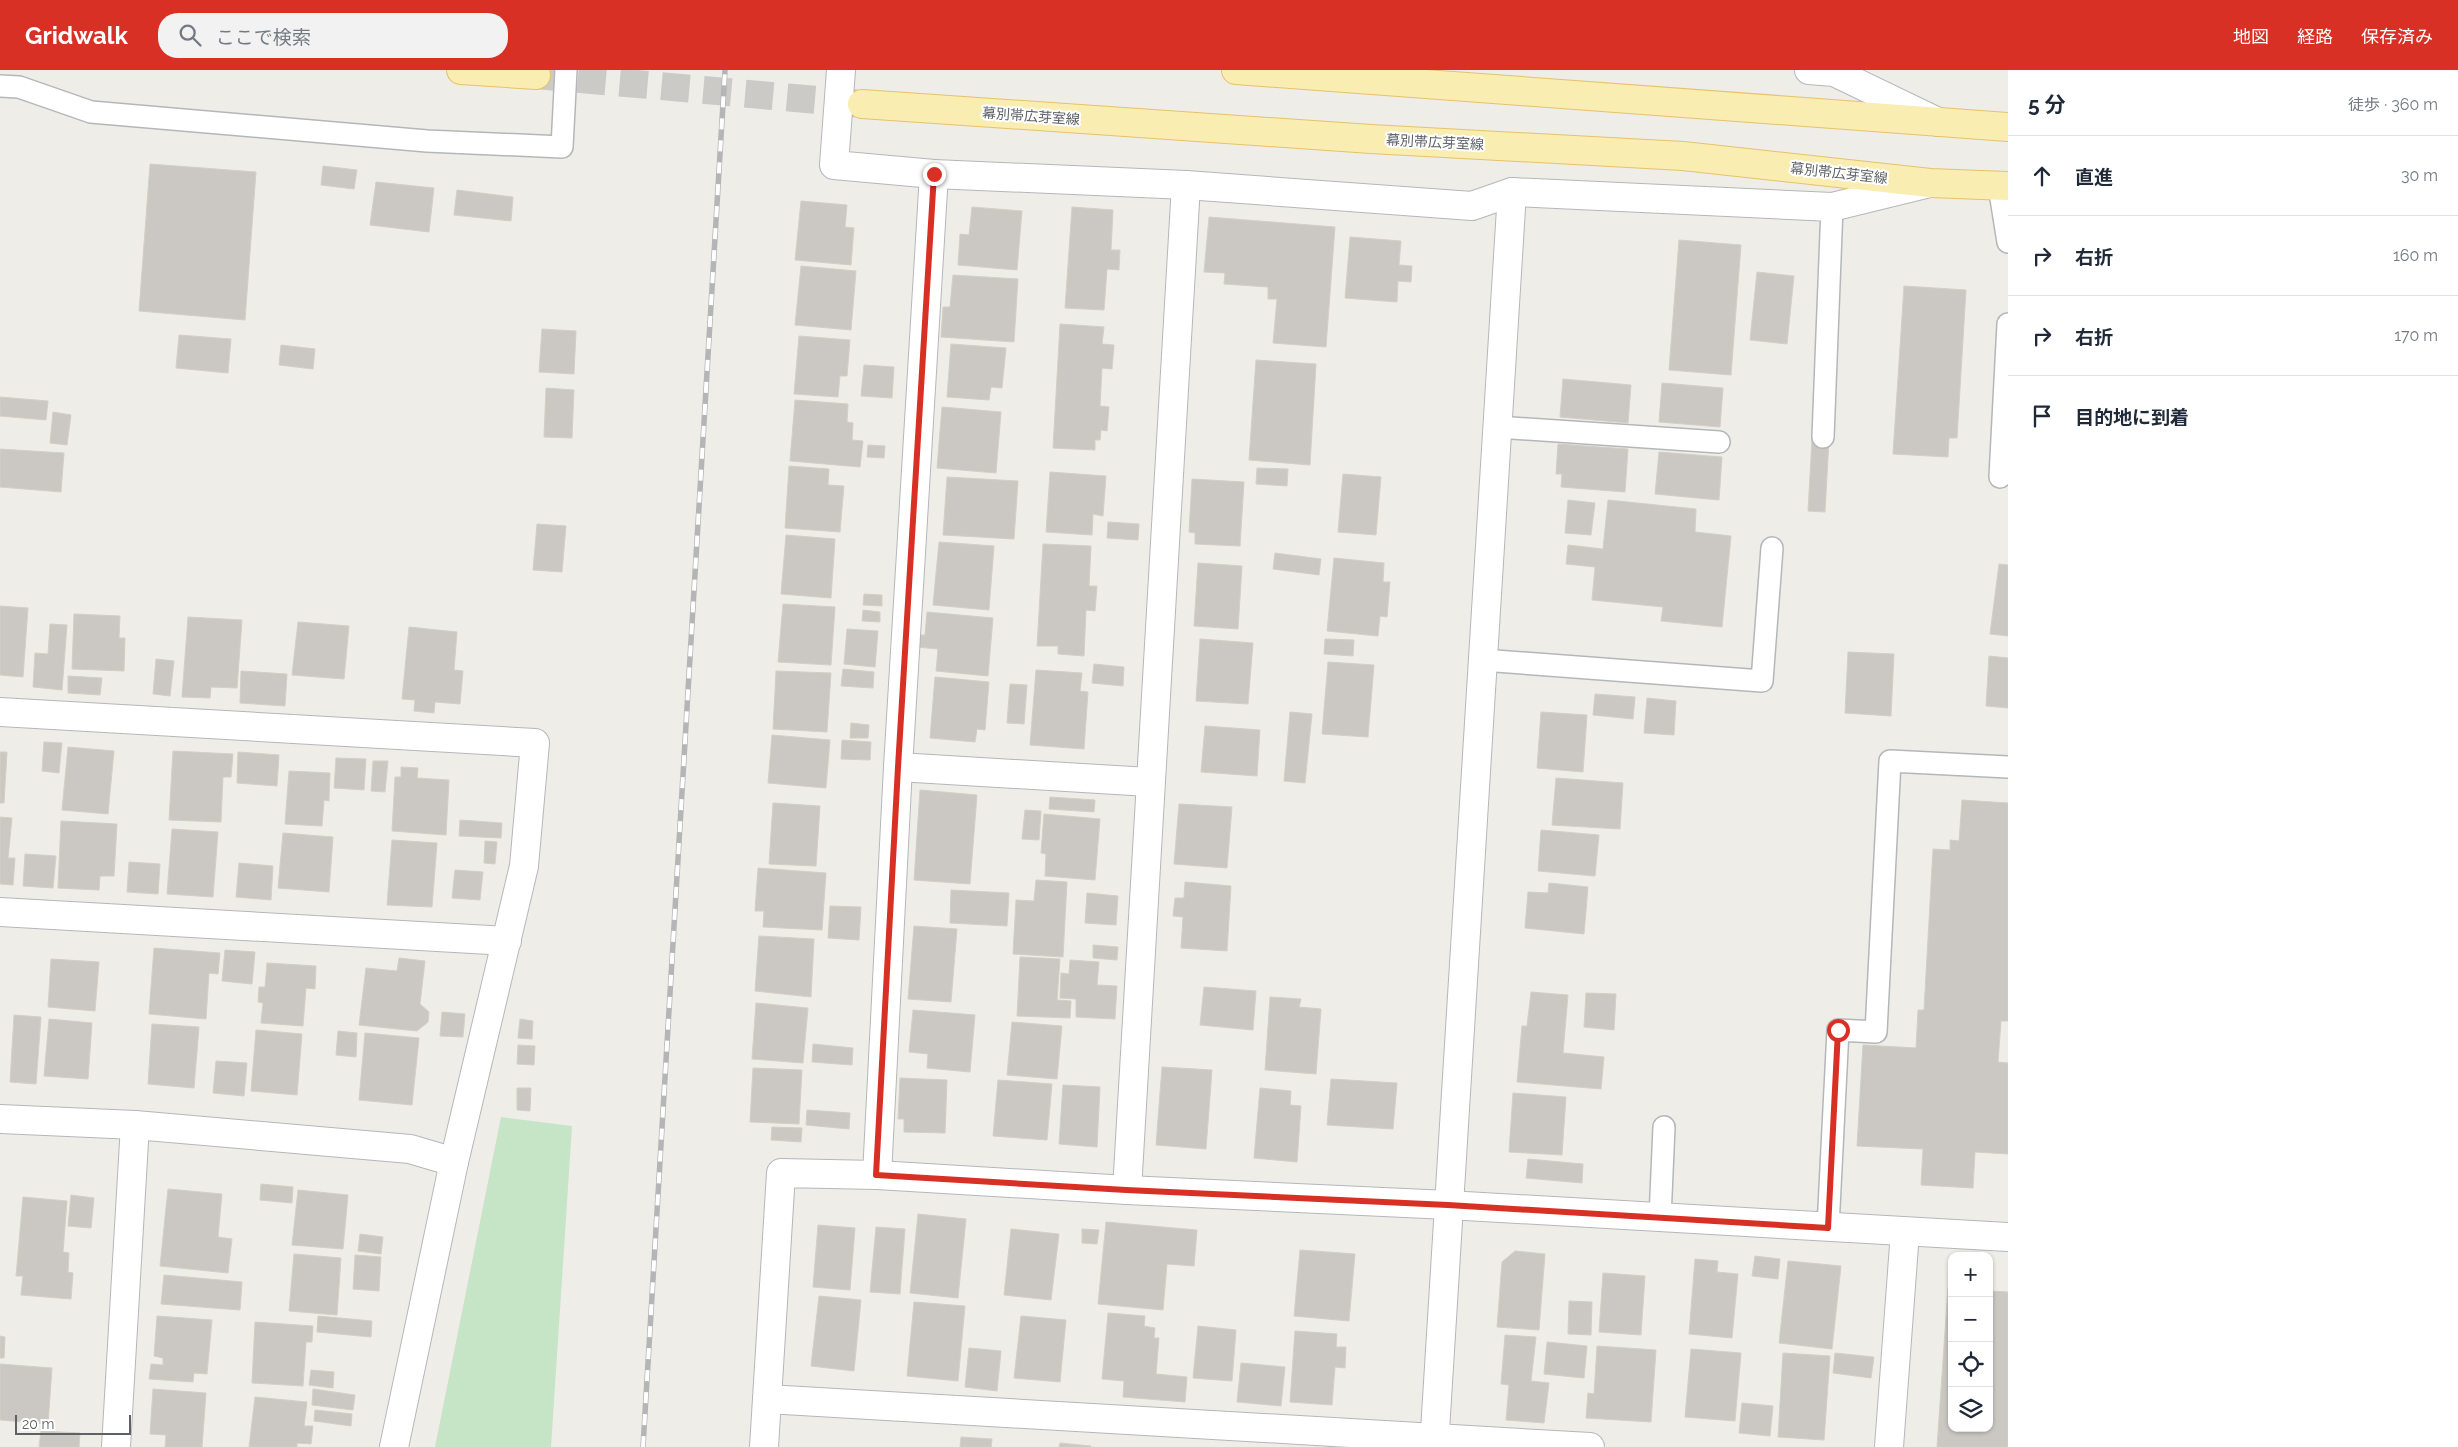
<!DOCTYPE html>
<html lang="ja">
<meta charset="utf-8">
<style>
body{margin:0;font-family:Raleway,"Noto Sans JP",sans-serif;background:#f2f2f3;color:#1f2937}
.controls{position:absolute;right:15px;bottom:15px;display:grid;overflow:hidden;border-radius:10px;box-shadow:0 1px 4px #0004}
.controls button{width:45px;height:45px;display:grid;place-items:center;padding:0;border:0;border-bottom:1px solid #e0e1e3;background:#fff;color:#1f2937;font:25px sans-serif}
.scale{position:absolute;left:15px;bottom:12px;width:116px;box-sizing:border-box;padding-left:5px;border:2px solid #5e6266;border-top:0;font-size:14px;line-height:18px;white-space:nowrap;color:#5e6266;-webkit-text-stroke:4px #fff;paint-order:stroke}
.stop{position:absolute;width:15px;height:15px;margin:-11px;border:4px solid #d93025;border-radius:50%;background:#fff}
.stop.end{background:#d93025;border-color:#fff;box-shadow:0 1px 5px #0008}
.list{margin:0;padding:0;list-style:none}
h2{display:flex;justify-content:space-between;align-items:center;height:65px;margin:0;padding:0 20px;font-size:21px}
h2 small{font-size:16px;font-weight:400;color:#747a83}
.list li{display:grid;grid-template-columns:32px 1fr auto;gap:15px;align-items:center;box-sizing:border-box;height:80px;padding:0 20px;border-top:1px solid #e0e1e3}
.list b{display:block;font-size:19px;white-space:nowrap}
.list em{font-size:16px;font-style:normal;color:#747a83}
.icon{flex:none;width:28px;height:28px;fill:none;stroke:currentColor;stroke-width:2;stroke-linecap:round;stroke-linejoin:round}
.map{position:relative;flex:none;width:2008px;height:1377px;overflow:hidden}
header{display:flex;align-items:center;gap:30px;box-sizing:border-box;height:70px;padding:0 25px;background:#d93025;color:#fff}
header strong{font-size:24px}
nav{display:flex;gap:28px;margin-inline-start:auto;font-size:18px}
.search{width:350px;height:45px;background:#f2f2f3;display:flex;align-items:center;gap:12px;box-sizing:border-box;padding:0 18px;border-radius:20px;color:#747a83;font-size:19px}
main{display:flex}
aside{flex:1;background:#fff}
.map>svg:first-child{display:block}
</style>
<header>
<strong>Gridwalk</strong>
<div class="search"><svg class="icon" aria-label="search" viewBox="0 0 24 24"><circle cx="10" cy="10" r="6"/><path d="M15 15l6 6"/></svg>ここで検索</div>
<nav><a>地図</a><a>経路</a><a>保存済み</a></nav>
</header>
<main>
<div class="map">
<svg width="2008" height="1377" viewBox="0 0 2008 1377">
<rect width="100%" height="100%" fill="#efede7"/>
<path fill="#c6e4c6" d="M501,1047L572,1056L551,1377H435Z"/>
<g fill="#cbc8c4" stroke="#d3cfc5">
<path d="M150,94L256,102L245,250L139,241Z"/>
<path d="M323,96L357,100L354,119L321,115Z"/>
<path d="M376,112L434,118L429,162L370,155Z"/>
<path d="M457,120L513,127L511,151L454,145Z"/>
<path d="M801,131L847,135L845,157L854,158L851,195L795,190Z"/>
<path d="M972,137L1022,141L1017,200L958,195L960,164L969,165Z"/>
<path d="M1072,137L1113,140L1111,180H1120L1119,200L1107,199L1104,240L1065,238Z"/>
<path d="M1209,147L1335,157L1326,277L1273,273L1277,229H1268V217L1224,214L1225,203L1204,202Z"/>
<path d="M1350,167L1401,171L1399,195L1412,196L1411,212L1398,211L1397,232L1345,228Z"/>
<path d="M1679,170L1741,175L1731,305L1669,300Z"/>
<path d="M801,196L856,201L851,260L795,255Z"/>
<path d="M1757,202L1794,206L1787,274L1750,270Z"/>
<path d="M953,205L1018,209L1014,272L941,267L943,237H950Z"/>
<path d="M1904,216L1966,220L1957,368H1949L1948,387L1893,384Z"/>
<path d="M1060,254L1104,257L1102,274L1114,275L1112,299L1102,298L1100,336L1109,337L1107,361L1101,360L1100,370H1095V380L1053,378Z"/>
<path d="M542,259L576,261L574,304L539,302Z"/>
<path d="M179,265L231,269L228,303L176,298Z"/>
<path d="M799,266L850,270L847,306H840L838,327L794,324Z"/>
<path d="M951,274L1006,278L1002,318L991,317L989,330L947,327Z"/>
<path d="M281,275L315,279L313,299L279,295Z"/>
<path d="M1256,290L1316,294L1310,395L1249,390Z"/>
<path d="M864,295L894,297L892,328L861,326Z"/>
<path d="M1563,309L1631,315L1628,353L1560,347Z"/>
<path d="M1662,313L1723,318L1720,357L1659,352Z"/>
<path d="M546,318L574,320L572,368L544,367Z"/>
<path d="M0,327L48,331L46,350L0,346Z"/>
<path d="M795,330L848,334L847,352L853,353L852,370L863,371L860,397L790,391Z"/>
<path d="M942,337L1001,342L996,403L937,398Z"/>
<path d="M53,342L71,345L67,375L50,373Z"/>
<path d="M1812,369L1829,370L1825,442L1808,441Z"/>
<path d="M1558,374L1628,379L1625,422L1561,417L1562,404H1556Z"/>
<path d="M868,375L885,376L884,388L867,387Z"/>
<path d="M0,379L64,383L61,422L0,417Z"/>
<path d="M1659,382L1722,387L1719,430L1655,424Z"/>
<path d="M789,396L829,399L828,415L844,416L840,462L785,458Z"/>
<path d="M1257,398L1288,399L1287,416L1256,414Z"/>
<path d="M1050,402L1106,406L1103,446L1093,444L1092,465L1046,462Z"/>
<path d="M1343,404L1381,407L1376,465L1338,462Z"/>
<path d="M947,407L1018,411L1014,469L943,465Z"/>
<path d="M1192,409L1244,412L1240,476L1195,474V463L1189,462Z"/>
<path d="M1568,430L1595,433L1591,465L1565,463Z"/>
<path d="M1608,430L1696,439L1695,462L1731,466L1722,557L1661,551L1663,537L1592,530L1595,497L1566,494L1568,475L1603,479Z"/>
<path d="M1108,452L1139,454L1138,470L1107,468Z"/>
<path d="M537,454L566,456L562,502L533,500Z"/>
<path d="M786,465L835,469L831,528L781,524Z"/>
<path d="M939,472L994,476L989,540L933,535Z"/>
<path d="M1043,474L1091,476L1089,516H1097L1095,541L1086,540L1084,586L1058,584V576H1037Z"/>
<path d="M1275,483L1321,489L1319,505L1273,499Z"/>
<path d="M1334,488L1384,493L1383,512H1390L1387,547L1380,546L1378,566L1327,561Z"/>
<path d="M1198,493L1242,496L1238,559L1194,556Z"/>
<path d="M1999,494L2008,495V566L1990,564Z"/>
<path d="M864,524L882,525V536L863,535Z"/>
<path d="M783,534L835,537L831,595L778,592Z"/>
<path d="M0,536L28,538L23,607L0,605Z"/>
<path d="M863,540L880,542V552L862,551Z"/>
<path d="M927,542L993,548L988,606L936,601L938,579L916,577L917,565H925Z"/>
<path d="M74,544L120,546L119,568H125L124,601L72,599Z"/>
<path d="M188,547L242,550L237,618L211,617L210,628L182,627Z"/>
<path d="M298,552L349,556L344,609L292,605Z"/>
<path d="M50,554L67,555L62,620L33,617L35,583L48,584Z"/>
<path d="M409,557L457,562L454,600L463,601L460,634L435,632L434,643L414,641L415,630L402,629Z"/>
<path d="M847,559L878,561L875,597L844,594Z"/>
<path d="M1200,569L1253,573L1248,634L1196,631Z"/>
<path d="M1325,569L1354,570L1353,586L1324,584Z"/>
<path d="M1848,582L1894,584L1891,646L1845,643Z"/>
<path d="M1989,586L2008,588V638L1986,636Z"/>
<path d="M156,589L174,591L170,626L153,624Z"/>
<path d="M1328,592L1374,595L1368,667L1322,664Z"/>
<path d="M1094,594L1124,597L1123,616L1092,613Z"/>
<path d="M843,599L874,602L873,618L841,616Z"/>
<path d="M1036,600L1082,603L1080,621L1088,622L1084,679L1030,675Z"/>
<path d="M241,601L287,604L285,636L240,633Z"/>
<path d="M776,601L831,603L827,662L773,659Z"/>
<path d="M68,606L102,608L100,625L68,623Z"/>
<path d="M935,607L989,612L985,660L977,659L975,672L930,668Z"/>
<path d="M1010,614L1027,615L1024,654L1007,653Z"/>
<path d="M1595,624L1635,627L1633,649L1593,645Z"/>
<path d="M1647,628L1676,631L1674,665L1644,663Z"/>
<path d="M1290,642L1312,644L1305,713L1284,711Z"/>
<path d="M1541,642L1587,645L1583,702L1537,698Z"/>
<path d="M851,653L869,655L868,668H850Z"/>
<path d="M1205,656L1260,660L1257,706L1201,702Z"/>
<path d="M772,665L830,670L826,718L768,713Z"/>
<path d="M842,670L871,672L870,690L841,689Z"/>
<path d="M44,672L62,673L59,703L42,701Z"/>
<path d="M68,677L114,681L108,744L62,740Z"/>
<path d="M173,681L233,684L231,707H223L221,752L169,750Z"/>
<path d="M0,682H7L4,733H0Z"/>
<path d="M238,682L279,685L277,716L237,713Z"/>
<path d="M336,688L366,689L364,720L334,718Z"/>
<path d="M373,691H388L385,722L371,721Z"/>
<path d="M401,697L418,698L417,708L449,710L446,765L392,761L395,707H401Z"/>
<path d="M289,701L330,703L329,731L324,730L322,756L285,754Z"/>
<path d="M1556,708L1623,713L1620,759L1552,755Z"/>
<path d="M920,720L977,725L970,814L914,810Z"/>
<path d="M1050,727L1095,730L1094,742L1049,739Z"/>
<path d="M1962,730L2008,733V951H2001L1998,992L2008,993V1084L1975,1082L1973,1118L1921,1115L1923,1079L1857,1076L1863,975L1916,978L1918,940H1924L1933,779L1950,780V770L1959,771Z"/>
<path d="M773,733L820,736L816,796L769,794Z"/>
<path d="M1179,734L1232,737L1227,798L1174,794Z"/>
<path d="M1025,740L1041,741L1039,770L1022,769Z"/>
<path d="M1044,744L1100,749L1095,810L1045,806L1046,784L1041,783Z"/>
<path d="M0,747L12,748L8,788H15L13,815L0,814Z"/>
<path d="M460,750L502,753L501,768L459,766Z"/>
<path d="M61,751L117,754L114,806H100L99,820L58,818Z"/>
<path d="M172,759L218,762L213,827L167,824Z"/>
<path d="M1541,760L1599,765L1595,806L1538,801Z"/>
<path d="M283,763L333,767L329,822L278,818Z"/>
<path d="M392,770L437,773L432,837L387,835Z"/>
<path d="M485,771L497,772L495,794L484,793Z"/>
<path d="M25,784L56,786L53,818L23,816Z"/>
<path d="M129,792L160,794L158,824L127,822Z"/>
<path d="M239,793L273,796L271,830L236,827Z"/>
<path d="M758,798L826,803L822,860L763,857L764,841H755Z"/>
<path d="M455,800L483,802L480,830L452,828Z"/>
<path d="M1036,810L1067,812L1063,887L1013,884L1016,830L1034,831Z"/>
<path d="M1185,812L1231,816L1227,881L1181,878L1183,847L1173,846L1175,828H1184Z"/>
<path d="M1549,813L1588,817L1584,864L1525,858L1528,822L1548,823Z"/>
<path d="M951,820L1009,823L1007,856L950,853Z"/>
<path d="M1087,823L1118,826L1116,855L1085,853Z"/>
<path d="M830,836L861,837L859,870L828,868Z"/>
<path d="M914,856L957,859L951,932L908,929Z"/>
<path d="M759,866L814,869L811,927L755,921Z"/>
<path d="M1093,875L1118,877L1117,890L1093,888Z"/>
<path d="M154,878L220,883L218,904L209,903L206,949L149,944Z"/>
<path d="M225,880L255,882L252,914L222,911Z"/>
<path d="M1020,887L1060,889L1057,930L1071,931L1070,948L1017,946Z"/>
<path d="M399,888L425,891L420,934L429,942L428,952L417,961L359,955L366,898L397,901Z"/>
<path d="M51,889L99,892L95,941L48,937Z"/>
<path d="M1070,890L1099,892L1097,915L1117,916L1115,949L1076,947V929L1060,928L1061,903L1069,904Z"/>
<path d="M267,893L316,896L315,919L306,918L303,956L261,953L263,933L258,932L259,917H265Z"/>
<path d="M1204,917L1256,921L1253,960L1200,955Z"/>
<path d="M1531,922L1568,925L1563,983L1604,987L1601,1019L1517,1012L1522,956H1527Z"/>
<path d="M1586,923L1616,924L1614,960L1584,957Z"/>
<path d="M1270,927L1301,929L1299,937L1321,939L1316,1004L1265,1000Z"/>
<path d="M756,933L808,938L803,993L752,989Z"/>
<path d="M913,940L975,945L970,1002L927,998L928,984L909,982Z"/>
<path d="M442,942L465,944L463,967L440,966Z"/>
<path d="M14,945L41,947L36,1014L10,1012Z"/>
<path d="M49,949L92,953L88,1009L44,1006Z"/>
<path d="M520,949L533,951L532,969L518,968Z"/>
<path d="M1012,952L1062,956L1057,1009L1007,1005Z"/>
<path d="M152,954L199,957L194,1018L148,1014Z"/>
<path d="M256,960L302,964L297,1025L251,1021Z"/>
<path d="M338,961L357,963L356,987L336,985Z"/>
<path d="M365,963L419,968L412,1035L359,1030Z"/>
<path d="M813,974L853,978L852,995L812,992Z"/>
<path d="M518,975L535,976L534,995L517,994Z"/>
<path d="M216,991L247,993L244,1026L213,1023Z"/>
<path d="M1162,997L1212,1000L1206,1079L1156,1075Z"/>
<path d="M753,998L802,1000L799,1054L750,1052Z"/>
<path d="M900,1008L947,1010L945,1063L904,1062V1049H898Z"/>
<path d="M1331,1009L1397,1013L1393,1059L1327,1055Z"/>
<path d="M998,1010L1052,1014L1047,1070L993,1066Z"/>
<path d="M1063,1015L1100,1017L1097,1077L1059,1074Z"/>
<path d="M517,1018H531L530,1041L517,1040Z"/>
<path d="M1260,1018L1291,1021L1290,1035L1301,1036L1297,1092L1254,1088Z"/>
<path d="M1513,1023L1566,1027L1562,1085L1509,1082Z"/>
<path d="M807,1040L850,1043L849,1059L806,1055Z"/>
<path d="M772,1057L802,1058L801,1072L771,1070Z"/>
<path d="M1528,1089L1583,1094L1582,1113L1526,1108Z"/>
<path d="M261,1114L293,1117L292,1133L260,1130Z"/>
<path d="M168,1119L222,1124L218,1167L232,1169L228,1203L160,1196Z"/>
<path d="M298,1120L348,1125L343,1179L292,1175Z"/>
<path d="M71,1125L94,1128L91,1158L68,1156Z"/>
<path d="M23,1127L67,1131L63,1182L69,1183L68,1202L73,1203L71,1229L21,1225L23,1206H16Z"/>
<path d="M918,1144L966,1149L958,1228L910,1223Z"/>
<path d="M1106,1152L1197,1160L1194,1196L1167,1194L1163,1240L1098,1234Z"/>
<path d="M818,1155L855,1158L850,1220L813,1217Z"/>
<path d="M876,1157L905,1159L900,1224L870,1222Z"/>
<path d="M1011,1159L1059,1164L1051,1230L1004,1225Z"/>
<path d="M1082,1159L1099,1160L1097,1174L1082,1173Z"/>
<path d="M360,1164L383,1167L381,1184L358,1181Z"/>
<path d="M1300,1180L1355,1184L1349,1251L1294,1246Z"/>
<path d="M1515,1181L1545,1184L1539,1260L1497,1257L1502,1192Z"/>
<path d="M294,1184L341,1188L337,1245L289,1241Z"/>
<path d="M355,1185L381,1187L379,1221L353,1219Z"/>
<path d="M1755,1186L1780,1189L1778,1209L1752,1206Z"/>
<path d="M1695,1189L1718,1191L1717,1202L1738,1204L1732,1268L1689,1264Z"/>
<path d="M1788,1191L1841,1196L1832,1279L1779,1273Z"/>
<path d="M1603,1203L1645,1206L1641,1265L1599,1262Z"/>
<path d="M164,1205L242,1212L240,1240L161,1234Z"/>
<path d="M1948,1218H1952V1358H1989V1221L2008,1222V1377H1937Z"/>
<path d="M819,1226L861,1230L854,1301L811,1296Z"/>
<path d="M1569,1231L1592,1232L1591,1265L1568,1264Z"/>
<path d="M914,1232L965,1236L958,1311L907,1306Z"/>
<path d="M1108,1243L1145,1246L1144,1256L1155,1258L1154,1268H1159L1156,1304L1187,1307L1185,1332L1123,1327L1124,1311L1102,1309Z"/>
<path d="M157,1246L212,1250L207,1304L194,1303L193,1312L149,1309L151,1294L163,1295V1288L154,1286Z"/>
<path d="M318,1246L372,1251L371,1267L317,1262Z"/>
<path d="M1021,1246L1066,1250L1060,1312L1014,1308Z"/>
<path d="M255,1252L313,1256L312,1272H306L303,1316L252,1313Z"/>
<path d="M1198,1256L1236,1260L1232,1311L1193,1308Z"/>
<path d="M1295,1261L1337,1264L1336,1277H1346L1345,1298L1335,1297L1332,1335L1290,1332Z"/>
<path d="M1505,1265L1536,1267L1531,1311L1549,1313L1544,1353L1506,1350L1509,1315L1501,1314Z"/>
<path d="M0,1266L5,1267L4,1288H0Z"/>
<path d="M1547,1272L1587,1276L1584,1308L1544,1304Z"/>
<path d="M1597,1276L1656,1280L1651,1352L1586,1348L1588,1323L1594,1324Z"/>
<path d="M969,1278L1001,1281L997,1321L965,1317Z"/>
<path d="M1691,1279L1741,1283L1735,1351L1685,1347Z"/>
<path d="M1783,1283L1830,1286L1824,1370L1778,1367Z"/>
<path d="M1835,1283L1874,1287L1871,1308L1833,1303Z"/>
<path d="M1241,1293L1285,1297L1281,1336L1237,1332Z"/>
<path d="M0,1294L52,1298L48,1354L0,1350Z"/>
<path d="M311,1300L334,1302L333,1318L309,1315Z"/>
<path d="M153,1319L206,1323L202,1377H165L166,1365L150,1364Z"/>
<path d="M313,1319L355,1325L353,1340L312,1335Z"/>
<path d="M255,1327L307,1332L304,1356H313L311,1374L297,1373V1377H249Z"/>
<path d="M1742,1333L1773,1336L1770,1366L1739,1363Z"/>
<path d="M315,1340L352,1344L351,1356L314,1351Z"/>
<path d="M41,1361L80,1363L79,1377H39Z"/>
<path d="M961,1367L992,1369L991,1377H960Z"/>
<path d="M1060,1373L1091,1376V1377H1059Z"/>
</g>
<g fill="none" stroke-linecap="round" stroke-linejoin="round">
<path stroke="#cbcac7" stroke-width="28" stroke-dasharray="28 14" stroke-linecap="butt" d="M536,5L862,34"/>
<g stroke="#b4b7ba" stroke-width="24">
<g id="service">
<path d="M0,16L19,17L91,42L427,71L562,77L566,0"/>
<path d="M1999,116L2008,172"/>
<path d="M1497,357L1719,372"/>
<path d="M1823,367L1832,137"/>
<path d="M2000,407L2008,254"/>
<path d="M1482,590L1762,611L1772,478"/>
<path d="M1660,1148L1664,1057"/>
<path d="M1828,1157L1838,960L1876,962L1890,691L2008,697"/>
</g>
</g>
<g stroke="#b4b7ba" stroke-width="30">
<g id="minor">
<path d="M841,0L834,95L934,104L1186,115L1472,136L1512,122L1832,137L1926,114"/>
<path d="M1809,0L1834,2L1938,52"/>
<path d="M0,642L535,673L524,796L454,1092L394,1377"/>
<path d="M898,697L1149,712"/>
<path d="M0,842L507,871"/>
<path d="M0,1049L135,1055L410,1079L454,1092"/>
<path d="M877,1105L898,697L934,104"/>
<path d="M1127,1120L1186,115"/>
<path d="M767,1329L1590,1377"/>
<path d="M116,1377L135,1055"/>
<path d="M764,1377L781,1103L877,1105L1127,1120L1448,1135L2008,1167"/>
<path d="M1434,1377L1512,122"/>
<path d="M1889,1377L1905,1162"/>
</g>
</g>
<g stroke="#e6c269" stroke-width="30">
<g id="primary">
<path d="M461,0L536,5"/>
<path d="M1236,0L2008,57"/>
<path d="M862,34L1371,69L1683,86L1930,113L2008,116"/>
</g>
</g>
<use href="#service" stroke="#fff" stroke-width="21"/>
<use href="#minor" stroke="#fff" stroke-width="28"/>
<use href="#primary" stroke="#f9edb2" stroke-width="28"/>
<g stroke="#b4b5b6" stroke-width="5.5">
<path id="rail" d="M643,1377L725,0"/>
</g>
<use href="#rail" stroke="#fff" stroke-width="4" stroke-dasharray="11" stroke-linecap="butt"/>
</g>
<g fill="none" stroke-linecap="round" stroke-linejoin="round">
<path stroke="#d93025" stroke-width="6" d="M934,104L898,697L876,1105L1126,1120L1448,1135L1828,1158L1838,960"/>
</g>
<g text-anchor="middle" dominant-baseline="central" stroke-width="4" stroke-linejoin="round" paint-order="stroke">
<g font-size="14" fill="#5e6266" stroke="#fff">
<text transform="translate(1031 46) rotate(4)">幕別帯広芽室線</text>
<text transform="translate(1435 72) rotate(3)">幕別帯広芽室線</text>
<text transform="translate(1839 103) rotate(6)">幕別帯広芽室線</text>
</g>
</g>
</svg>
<div class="controls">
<button>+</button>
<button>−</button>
<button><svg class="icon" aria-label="locate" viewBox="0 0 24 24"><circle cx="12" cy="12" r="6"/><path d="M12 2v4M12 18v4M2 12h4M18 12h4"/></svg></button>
<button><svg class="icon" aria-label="layers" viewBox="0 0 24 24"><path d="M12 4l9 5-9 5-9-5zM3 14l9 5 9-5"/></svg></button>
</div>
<div class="scale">20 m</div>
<div class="stop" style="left:1838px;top:960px"></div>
<div class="stop end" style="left:934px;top:104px"></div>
</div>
<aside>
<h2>5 分<small>徒歩 · 360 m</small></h2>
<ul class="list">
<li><svg class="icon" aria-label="ahead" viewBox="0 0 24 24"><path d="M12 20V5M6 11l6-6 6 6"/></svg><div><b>直進</b></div><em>30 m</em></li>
<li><svg class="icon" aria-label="right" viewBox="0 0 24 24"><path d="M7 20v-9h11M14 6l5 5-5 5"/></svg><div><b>右折</b></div><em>160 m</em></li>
<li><svg class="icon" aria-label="right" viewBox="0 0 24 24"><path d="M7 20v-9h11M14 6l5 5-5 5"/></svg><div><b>右折</b></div><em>170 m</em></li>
<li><svg class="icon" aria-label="arrive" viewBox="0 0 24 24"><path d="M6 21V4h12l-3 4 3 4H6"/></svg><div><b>目的地に到着</b></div></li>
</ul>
</aside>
</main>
